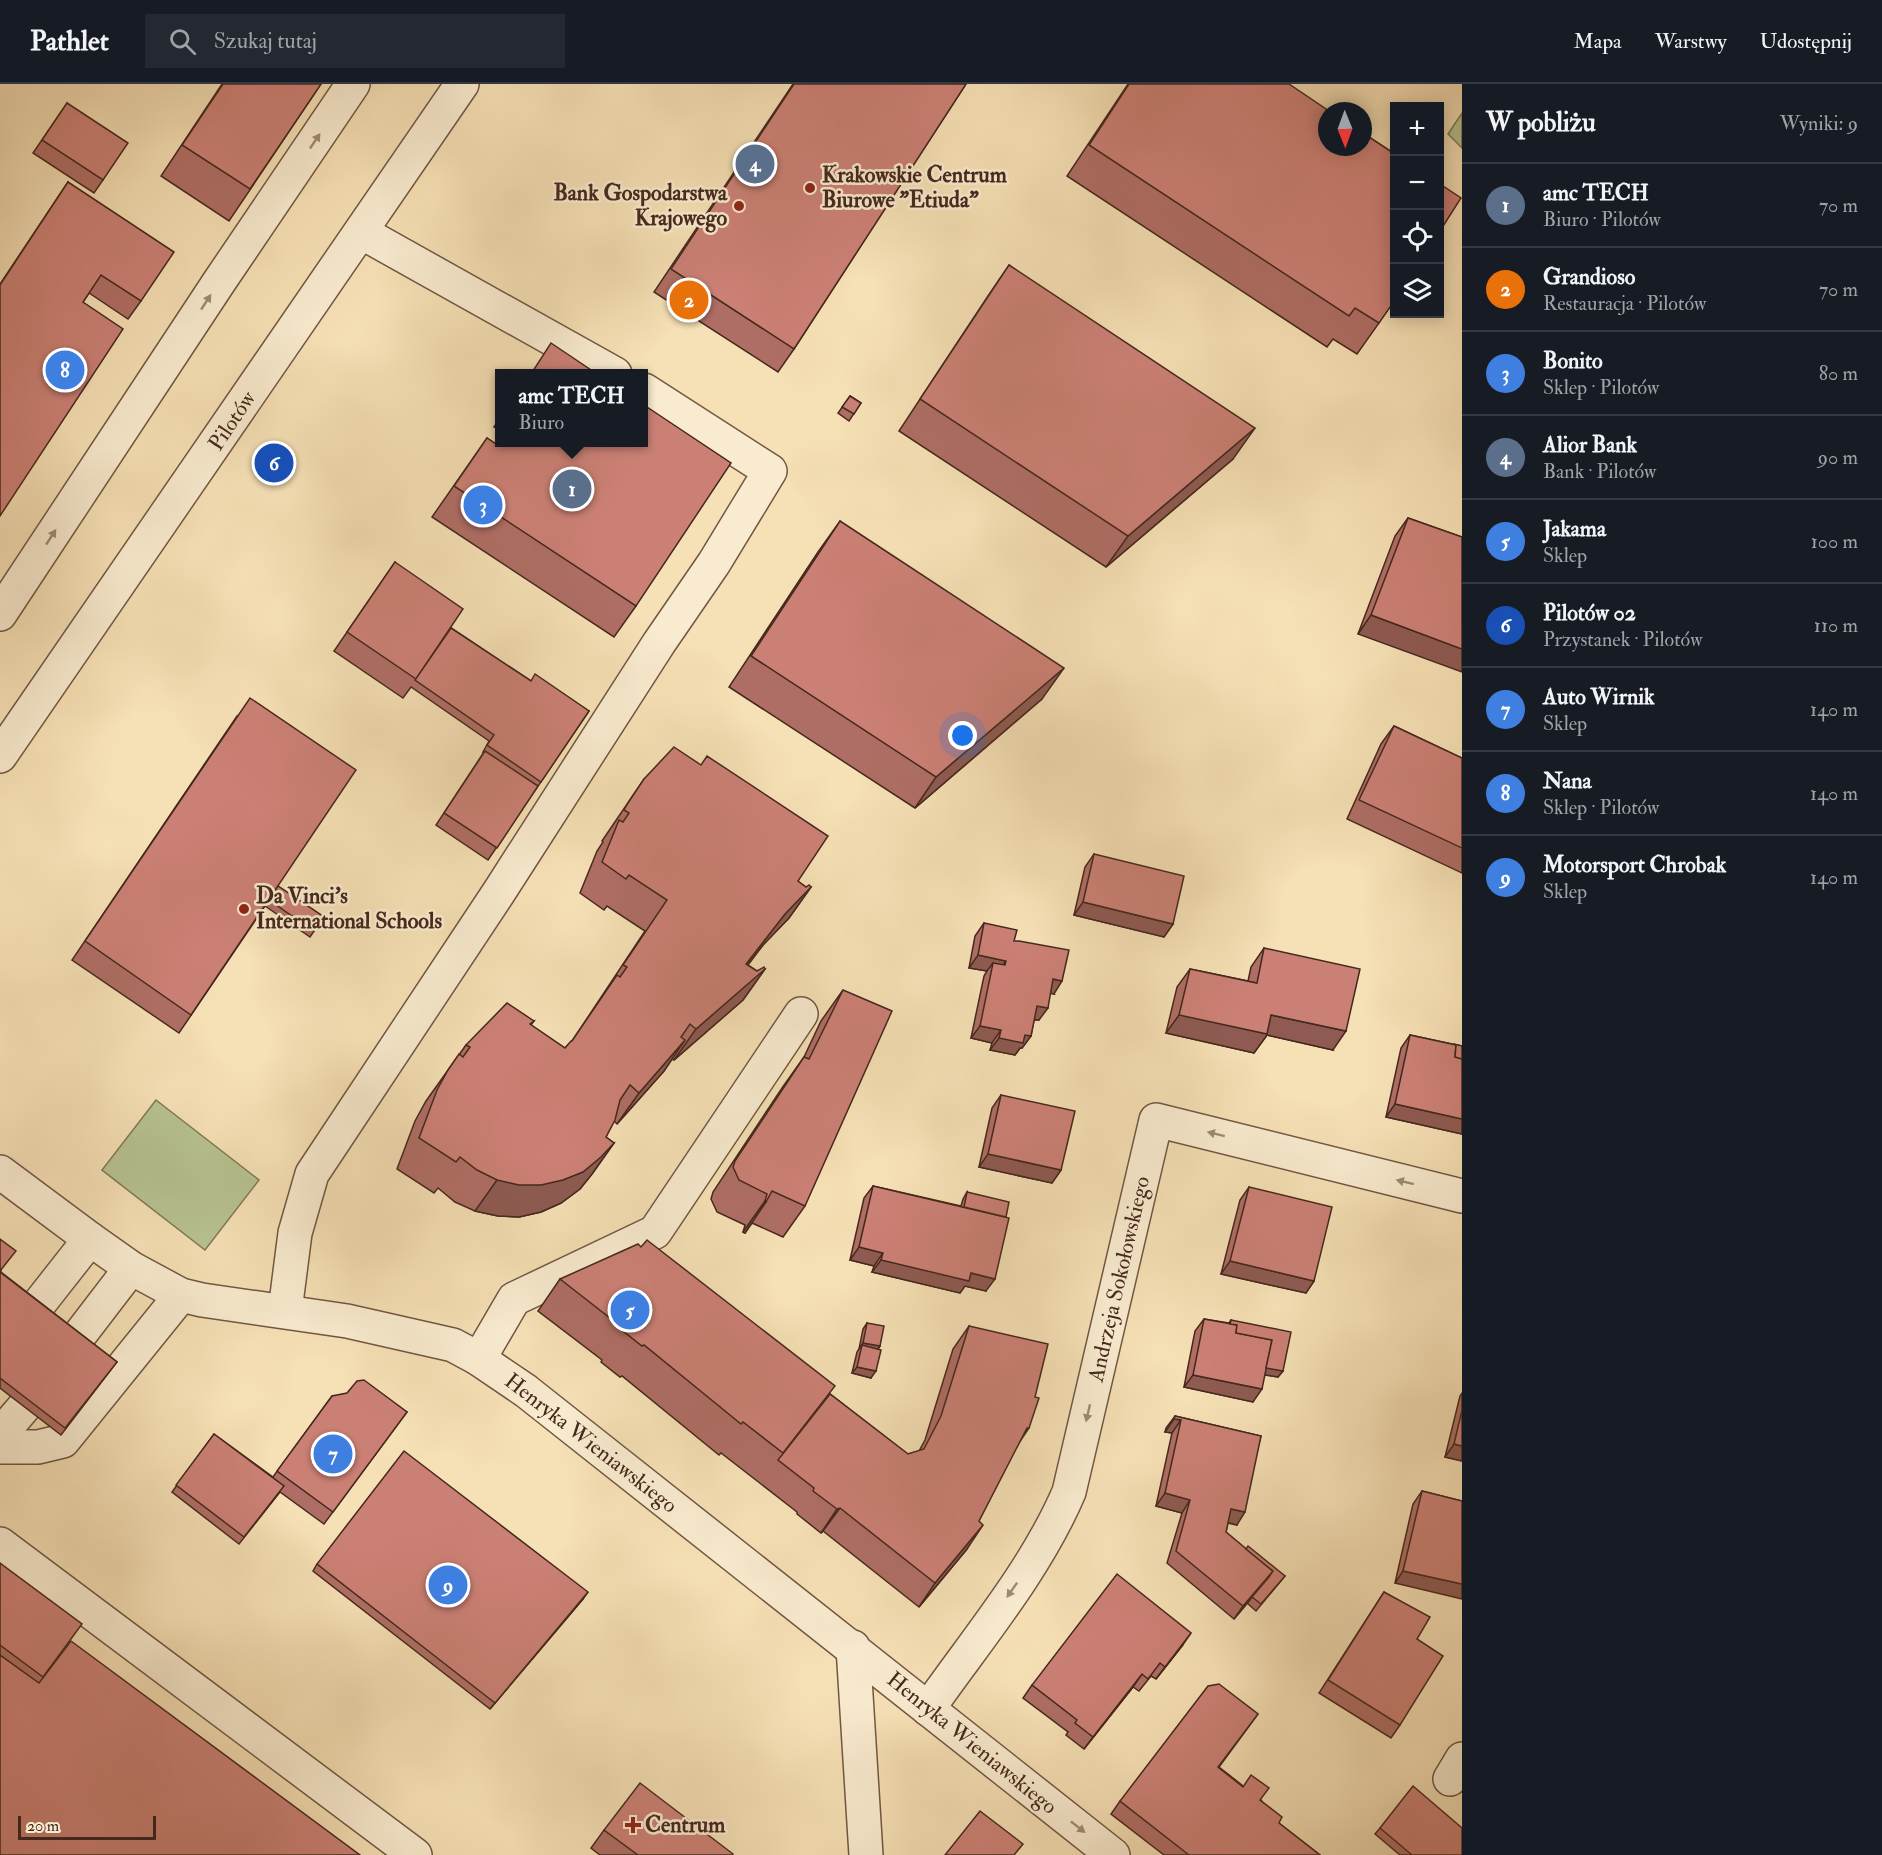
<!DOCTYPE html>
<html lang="pl">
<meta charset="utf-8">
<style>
body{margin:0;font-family:"IM FELL Double Pica",serif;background:#242831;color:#f1f3f6}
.controls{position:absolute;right:18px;top:18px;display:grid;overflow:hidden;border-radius:0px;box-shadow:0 3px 15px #0003}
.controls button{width:54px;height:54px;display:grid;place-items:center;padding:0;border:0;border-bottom:2px solid #363941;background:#171b24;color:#f1f3f6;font:30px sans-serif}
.compass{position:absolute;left:1318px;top:18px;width:54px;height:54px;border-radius:50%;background:#171b24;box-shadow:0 3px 15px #0003;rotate:179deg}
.scale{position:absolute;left:18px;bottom:15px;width:138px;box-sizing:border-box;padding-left:6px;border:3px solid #45281d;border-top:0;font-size:16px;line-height:21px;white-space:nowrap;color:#45281d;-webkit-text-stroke:4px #f9ebcf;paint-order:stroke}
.you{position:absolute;left:963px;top:652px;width:21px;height:21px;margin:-15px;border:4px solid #fff;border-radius:50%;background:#1a73e8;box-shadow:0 0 0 9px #1a73e833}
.badge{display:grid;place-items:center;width:39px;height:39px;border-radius:50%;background:#1a73e8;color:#fff;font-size:20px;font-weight:700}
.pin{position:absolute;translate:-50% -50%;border:3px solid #fff;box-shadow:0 2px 6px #0006}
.popup{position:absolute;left:495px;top:285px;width:153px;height:78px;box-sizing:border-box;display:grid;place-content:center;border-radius:0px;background:#171b24;filter:drop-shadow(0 2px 4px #0005);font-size:20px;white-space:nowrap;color:#9ea1a6}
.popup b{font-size:22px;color:#f1f3f6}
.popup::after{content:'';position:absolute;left:50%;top:100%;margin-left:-12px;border:12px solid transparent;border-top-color:#171b24}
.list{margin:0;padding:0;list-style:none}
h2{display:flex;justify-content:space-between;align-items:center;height:78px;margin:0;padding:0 24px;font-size:26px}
h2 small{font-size:20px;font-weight:400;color:#9ea1a6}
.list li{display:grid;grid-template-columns:39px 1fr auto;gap:18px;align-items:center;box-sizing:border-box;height:84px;padding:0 24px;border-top:2px solid #363941}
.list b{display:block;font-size:22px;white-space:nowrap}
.list p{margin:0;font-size:20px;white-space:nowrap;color:#9ea1a6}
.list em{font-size:20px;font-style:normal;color:#9ea1a6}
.icon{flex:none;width:33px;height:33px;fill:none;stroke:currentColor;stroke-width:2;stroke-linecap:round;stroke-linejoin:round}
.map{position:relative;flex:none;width:1462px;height:1771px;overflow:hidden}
header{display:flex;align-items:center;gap:36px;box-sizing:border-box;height:84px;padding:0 30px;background:#171b24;border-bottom:2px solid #363941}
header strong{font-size:28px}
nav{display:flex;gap:33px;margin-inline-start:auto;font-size:21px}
.search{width:420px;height:54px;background:#242831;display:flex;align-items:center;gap:15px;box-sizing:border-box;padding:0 21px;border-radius:0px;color:#9ea1a6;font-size:22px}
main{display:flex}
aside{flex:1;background:#171b24}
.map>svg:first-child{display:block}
</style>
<header>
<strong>Pathlet</strong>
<div class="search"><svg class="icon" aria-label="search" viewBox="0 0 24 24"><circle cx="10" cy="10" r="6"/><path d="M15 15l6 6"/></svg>Szukaj tutaj</div>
<nav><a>Mapa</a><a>Warstwy</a><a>Udostępnij</a></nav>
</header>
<main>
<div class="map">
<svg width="1462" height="1771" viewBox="0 0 1462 1771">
<defs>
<pattern id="park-tufts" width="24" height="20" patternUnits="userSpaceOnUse" patternTransform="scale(1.5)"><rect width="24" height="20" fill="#b7c391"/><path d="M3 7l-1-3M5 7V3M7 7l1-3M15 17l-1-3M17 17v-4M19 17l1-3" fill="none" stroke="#979e76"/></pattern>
</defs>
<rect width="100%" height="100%" fill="#f6e0b5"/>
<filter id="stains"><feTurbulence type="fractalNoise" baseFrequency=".00333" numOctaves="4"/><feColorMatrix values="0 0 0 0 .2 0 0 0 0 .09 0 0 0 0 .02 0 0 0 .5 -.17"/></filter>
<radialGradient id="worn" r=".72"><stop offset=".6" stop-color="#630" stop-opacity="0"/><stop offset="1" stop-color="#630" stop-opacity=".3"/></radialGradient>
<path fill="#b7c391" stroke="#7e7657" stroke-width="1.5" d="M156,1016L259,1096L205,1166L102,1086Z"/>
<path fill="url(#park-tufts)" stroke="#7e7657" stroke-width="1.5" d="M1462,29V64L1448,50Z"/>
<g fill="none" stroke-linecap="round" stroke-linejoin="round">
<g stroke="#715643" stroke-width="36">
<g id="minor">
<path d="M361,148L615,290"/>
<path d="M0,530L219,198L353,0"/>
<path d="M0,672L462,0"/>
<path d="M0,1088L90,1155L131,1184L181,1211L202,1216L347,1237L453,1261L479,1275L526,1307L1113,1771"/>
<path d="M35,1225L90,1155"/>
<path d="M285,1227L295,1149L312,1090L499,808L659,559L714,479L770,387L644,306"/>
<path d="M75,1257L131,1184"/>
<path d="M479,1275L514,1215L655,1148L801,930"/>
<path d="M0,1351L24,1323"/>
<path d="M0,1363H38L63,1357L181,1211"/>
<path d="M0,1460L415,1771"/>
<path d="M853,1563L866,1771"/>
<path d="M928,1625C977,1555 1035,1487 1069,1408L1156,1036L1462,1112"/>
<path d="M1450,1695L1462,1675"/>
</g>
</g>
<use href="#minor" stroke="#f9ebcf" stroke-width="33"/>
</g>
<g fill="#af6e65" stroke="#45281d" stroke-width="1.5">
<path d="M222,0H321L229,137L161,92Z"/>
<path d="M793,0H966L794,265L778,288L654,208Z"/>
<path d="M1128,0H1289L1379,239L1357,270L1333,255L1327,263L1067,92Z"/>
<path d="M67,19L103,96L94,109L33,69Z"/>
<path d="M68,98L141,217L128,235L89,209L83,218L0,432V200Z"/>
<path d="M1009,181L1233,375L1106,483L899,347L988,212Z"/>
<path d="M850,312L861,319L849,337L838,329Z"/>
<path d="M500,334V346L494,343Z"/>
<path d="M500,353V358L636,522L614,553L432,433L487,354L496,360Z"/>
<path d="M1408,434L1462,453L1358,550L1395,452Z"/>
<path d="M840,437L1042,615L915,724L729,603L818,468Z"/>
<path d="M395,478L451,544L531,597L589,627L488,776L436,741L484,668H483L489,657L411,603L403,614L334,567Z"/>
<path d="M237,632L278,802L324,833L310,853L265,822L179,949L72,876Z"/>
<path d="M1394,642L1462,674V789L1347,735L1381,660Z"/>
<path d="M644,695L806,803H811L789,834L763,861L748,881L757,887L765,885L743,916L674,976L672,975L664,987L617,1040L614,1037L606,1053L614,1059L592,1090L580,1105L561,1119L541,1128L519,1133L498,1132L475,1127L455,1118L438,1104L434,1109L397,1085L415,1037L426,1017L466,961L534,937L531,941L565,964L572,957L645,847L607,822L604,826L580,809L597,767L603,758L602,757Z"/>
<path d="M1094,770L1173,840L1164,853L1074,831L1085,783Z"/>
<path d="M984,839L1014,857L1054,910L1050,909L1039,936H1034L1031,952L1022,964H1020L1015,971L990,966L992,959L971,954L984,892L987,887L969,884L975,852Z"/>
<path d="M1264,864L1333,966L1267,951L1254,969L1166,949L1177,903L1190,885L1248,897L1251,883Z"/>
<path d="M843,906L805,1122L783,1153L752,1139L745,1149L743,1148L745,1141L717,1128L711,1115L713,1108L782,1004L804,973L821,937Z"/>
<path d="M1410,951L1462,962V1050L1386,1033L1401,964Z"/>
<path d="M1001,1011L1061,1086L1052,1099L979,1083L992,1024Z"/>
<path d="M873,1102L961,1122L963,1115L967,1108L986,1207L965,1202L960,1209L872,1188L874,1182L850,1176L864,1114Z"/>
<path d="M1249,1103L1314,1197L1306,1209L1221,1190L1240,1116Z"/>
<path d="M0,1155L1,1188L117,1278L61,1351L0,1304Z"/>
<path d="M560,1195L830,1310L908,1370L919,1367L925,1356L953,1265L969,1242L1018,1360L979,1437L967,1465L919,1523L823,1447L821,1449L797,1430V1428L761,1400L721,1369L719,1371L622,1292L620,1293L601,1278L602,1276L538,1227Z"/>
<path d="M1204,1235L1229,1239L1231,1236L1283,1287L1278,1293L1265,1291L1253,1318L1184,1303L1195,1247Z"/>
<path d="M867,1239L880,1262L878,1265L871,1294L852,1289L857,1268L859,1265L863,1245Z"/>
<path d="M1462,1309V1377L1445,1373L1460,1312Z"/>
<path d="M332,1312L407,1328L324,1440L280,1408L239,1460L172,1408L214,1350L273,1393Z"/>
<path d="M1175,1332L1261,1352L1237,1441L1228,1439L1226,1448L1246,1465L1285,1492L1256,1527L1247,1519L1250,1516L1234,1535L1167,1479L1182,1429L1156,1422L1172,1349L1165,1348L1166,1344Z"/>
<path d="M1422,1407L1462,1417L1395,1499L1413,1420Z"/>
<path d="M0,1479L50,1585L0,1771Z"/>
<path d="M317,1480L583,1515L490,1625L313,1487Z"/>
<path d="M1384,1508L1417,1555L1400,1641L1391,1654L1319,1609Z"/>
<path d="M1182,1562L1156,1595L1151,1592L1139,1607L1133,1603L1084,1665L1066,1651L1068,1648L1023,1614L1032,1601Z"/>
<path d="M1258,1630L1219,1683L1261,1716L1279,1739L1320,1771H1164L1111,1730L1120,1717Z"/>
<path d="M1380,1744L1462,1771H1400L1375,1750Z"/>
<path d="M604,1746L732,1771H600L591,1764Z"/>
</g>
<g fill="#8e5a52" stroke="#45281d" stroke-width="1.5">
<path d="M1255,344L1233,375L1106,483L1128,452Z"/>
<path d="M1371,531L1462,565V588L1358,550Z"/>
<path d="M1064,584L1042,615L915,724L936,693Z"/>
<path d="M811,803L789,834L763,861L724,911L746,880L785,830Z"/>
<path d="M1083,818L1173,840L1164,853L1074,831Z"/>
<path d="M978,871L1006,877L997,889L993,879L987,887L969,884Z"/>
<path d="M765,885L743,916L674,976L696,945Z"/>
<path d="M1053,895L1062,897L1054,910L1044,908Z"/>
<path d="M1037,922L1048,924L1039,936L1028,935Z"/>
<path d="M1179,931H1271L1346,947L1333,966L1267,951L1254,969L1166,949Z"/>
<path d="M980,942L1001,946L992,959L971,954Z"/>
<path d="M1025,951L1031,952L1022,964H1020L1015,971L990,966L999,954Z"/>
<path d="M685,956L664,987L617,1040L639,1009Z"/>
<path d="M1395,1020L1462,1035V1050L1386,1033Z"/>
<path d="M614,1059L592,1090L580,1105L561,1119L541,1128L519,1133L498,1132L475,1127L497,1096Z"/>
<path d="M988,1070L1061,1086L1052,1099L979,1083Z"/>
<path d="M765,1117L766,1118L745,1149L743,1148Z"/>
<path d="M859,1163L883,1169L874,1182L850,1176Z"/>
<path d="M881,1176L971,1189L995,1195L986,1207L965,1202L960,1209L872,1188Z"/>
<path d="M1230,1177L1314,1197L1306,1209L1221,1190Z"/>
<path d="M863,1259L880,1262L875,1269L862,1261L859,1265Z"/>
<path d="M857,1283L876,1287L871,1294L852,1289Z"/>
<path d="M1264,1283L1283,1287L1278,1293L1259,1290Z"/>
<path d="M1193,1291L1262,1305L1253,1318L1184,1303Z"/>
<path d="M1174,1335L1181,1336L1172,1349L1165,1348Z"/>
<path d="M1027,1344H1029L1013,1368Z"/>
<path d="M1454,1360L1462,1362V1377L1445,1373Z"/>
<path d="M1165,1409L1190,1416L1182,1429L1156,1422Z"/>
<path d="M840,1424L823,1447L821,1449L837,1425Z"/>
<path d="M1231,1425L1245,1428L1237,1441L1222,1437Z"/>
<path d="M983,1441L967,1465L919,1523L935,1499Z"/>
<path d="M1273,1487L1264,1499L1234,1535L1243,1522Z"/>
<path d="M1403,1487L1462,1500V1515L1395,1499Z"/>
<path d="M588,1508L583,1515L490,1625L495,1619Z"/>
<path d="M1191,1549L1182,1562L1156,1595L1165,1583Z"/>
<path d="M1142,1590L1133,1603L1084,1665L1093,1653Z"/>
</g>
<g fill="#cb8075" stroke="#45281d" stroke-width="1.5">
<path d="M223,0H321L250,105L182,61Z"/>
<path d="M794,0H966L794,265L671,185Z"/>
<path d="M1129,0H1289L1329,27H1327V63H1363V49L1395,70V216L1379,239L1355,224L1349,232L1089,61Z"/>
<path d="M67,19L128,59L103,96L42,56Z"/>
<path d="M68,98L174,168L141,217L101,191L83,218L123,245L0,432V201Z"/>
<path d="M1440,100L1461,114L1440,147Z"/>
<path d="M1009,181L1255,344L1128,452L920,315Z"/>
<path d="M551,259L597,290H531Z"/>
<path d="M850,312L861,319L854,330L842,323Z"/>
<path d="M644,321L731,379L636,522L454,402L487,354L496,360L500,354V358H644Z"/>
<path d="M1408,434L1462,453V565L1371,531Z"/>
<path d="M840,437L1064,584L936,693L751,572Z"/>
<path d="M395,478L463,525L416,595L347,548Z"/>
<path d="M451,544L531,597L535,590L589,627L541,698L487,661L494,651L415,596Z"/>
<path d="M250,614L356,686L191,931L85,857Z"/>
<path d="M1394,642L1462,674V764L1359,716Z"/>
<path d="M674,663L701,681L707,672L828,752L798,797L806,803L809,801L811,803L785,830L746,880L757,887L764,883L765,885L696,945L690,940L681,953L685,956L639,1009L630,1001L620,1016L615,1036L606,1053L614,1059L601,1073L583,1088L563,1096L541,1101H519L497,1096L477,1086L460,1073L456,1078L419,1054L437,1006L448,986L459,970L463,973L470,963L466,961L507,919L534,937L530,940L565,964L571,957H572L617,891L620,893L627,883L623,881L667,816L629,791L626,795L602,778L619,736L623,738L629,729L624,726L628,719L644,695Z"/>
<path d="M485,667L538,702L497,764L444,729Z"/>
<path d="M1094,770L1184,792L1173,840L1083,818Z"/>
<path d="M278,802L324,833L314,847L269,816Z"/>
<path d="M984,839L1017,846L1014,857H1019L1069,866L1062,897L1053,895L1048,924L1037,922L1031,952L1025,951L1023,959L999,954L1001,946L980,942L993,879L1005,881L1006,877L978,871Z"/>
<path d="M1264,864L1360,885L1346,947L1271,931L1267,950L1179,931L1190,885L1257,899Z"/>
<path d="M843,906L892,927L805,1122L772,1107L766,1118L765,1117L767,1110L739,1096L733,1083L735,1077L804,973L809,975Z"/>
<path d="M1410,951L1456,961L1455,973L1462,975V1035L1395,1020Z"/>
<path d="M1454,960L1462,962V975L1455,973L1456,961Z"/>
<path d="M1001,1011L1075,1027L1061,1086L988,1070Z"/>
<path d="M873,1102L1009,1134L995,1195L971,1189L969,1197L881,1176L883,1169L859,1163Z"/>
<path d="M1249,1103L1332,1123L1314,1197L1230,1177Z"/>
<path d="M967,1108L1009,1118L1006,1133L964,1123Z"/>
<path d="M0,1155L16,1167L0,1187Z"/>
<path d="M647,1156L835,1302L783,1369L743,1338L741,1340L644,1261L642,1262L623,1247L624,1245L560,1195L638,1160L641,1163Z"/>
<path d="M0,1188L117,1278L65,1344L0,1294Z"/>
<path d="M1204,1235L1237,1241L1236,1249L1272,1256L1262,1305L1193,1291Z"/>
<path d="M1231,1236L1291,1248L1283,1287L1266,1284L1272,1256L1236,1249L1237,1241L1230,1240Z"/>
<path d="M867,1239L884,1242L880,1262L863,1259Z"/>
<path d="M969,1242L1048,1260L1035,1313L1039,1314L1029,1344H1027L979,1437L983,1441L935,1499L840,1424L837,1425L813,1407L814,1404L778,1376L830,1310L908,1370L924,1365L941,1332Z"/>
<path d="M862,1261L881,1266L876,1287L857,1283Z"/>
<path d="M364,1296L407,1328L333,1428L277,1387L332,1312L347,1309L357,1297Z"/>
<path d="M1462,1326V1362L1454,1360Z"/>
<path d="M1175,1332L1261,1352L1245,1428L1231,1425L1226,1448L1273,1487L1243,1522L1176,1467L1190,1416L1165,1409L1181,1336L1174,1335Z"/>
<path d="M214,1350L284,1402L244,1453L176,1401Z"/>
<path d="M404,1367L588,1508L495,1619L317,1480Z"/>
<path d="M1422,1407L1462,1417V1500L1403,1487Z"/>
<path d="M1248,1462L1285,1492L1261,1520L1252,1513L1269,1493L1273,1487L1246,1465Z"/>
<path d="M0,1479L82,1540L43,1593L0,1561Z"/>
<path d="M1117,1490L1191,1549L1165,1583L1160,1579L1148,1595L1142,1590L1093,1653L1075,1639L1077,1636L1032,1601Z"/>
<path d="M1384,1508L1430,1533L1417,1555L1443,1572L1400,1641L1328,1596Z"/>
<path d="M71,1557L360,1771H0V1571L39,1599Z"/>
<path d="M1219,1600L1258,1630L1218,1683L1243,1703L1251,1691L1269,1704L1260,1716L1282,1733L1279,1739L1320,1771H1189L1120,1717L1208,1602Z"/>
<path d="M640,1699L733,1770L732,1771H638L604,1746Z"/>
<path d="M1413,1702L1462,1744V1771H1412L1380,1744Z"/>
<path d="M980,1727L1023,1760L1014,1771H945Z"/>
</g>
<defs><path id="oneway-solid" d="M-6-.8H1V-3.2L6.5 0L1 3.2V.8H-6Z" transform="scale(1.5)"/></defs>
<g fill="#9f8a76">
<use href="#oneway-solid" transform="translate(315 57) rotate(-56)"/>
<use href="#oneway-solid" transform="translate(206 218) rotate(-57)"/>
<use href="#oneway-solid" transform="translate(51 453) rotate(-57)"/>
<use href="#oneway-solid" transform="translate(1216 1050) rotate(-166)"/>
<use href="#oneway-solid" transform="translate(1405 1098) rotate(-166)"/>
<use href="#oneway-solid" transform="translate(1088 1329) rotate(103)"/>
<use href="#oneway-solid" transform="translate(1012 1506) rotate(125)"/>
<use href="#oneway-solid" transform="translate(1078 1743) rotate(38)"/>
</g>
<g fill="#8f2418" stroke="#f9ebcf" stroke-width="2">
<circle cx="810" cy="104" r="6"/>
<circle cx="739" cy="122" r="6"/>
<circle cx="244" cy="825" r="6"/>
<path d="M630 1732h6v6h6v6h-6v6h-6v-6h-6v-6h6z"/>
</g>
<g text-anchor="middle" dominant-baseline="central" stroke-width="5" stroke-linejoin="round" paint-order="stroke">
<g font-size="22" font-weight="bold" fill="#45281d" stroke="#f9ebcf" text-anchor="start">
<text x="822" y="91">Krakowskie Centrum<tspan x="822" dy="25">Biurowe "Etiuda"</tspan></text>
<text x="727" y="109" text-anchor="end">Bank Gospodarstwa<tspan x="727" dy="25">Krajowego</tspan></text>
<text x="256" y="812">Da Vinci's<tspan x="256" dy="25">International Schools</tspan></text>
<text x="645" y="1741">Centrum</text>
</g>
<g font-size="22" fill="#45281d" stroke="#f9ebcf">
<text transform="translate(232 337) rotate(-56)">Pilotów</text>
<text transform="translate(1119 1195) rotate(-77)">Andrzeja Sokołowskiego</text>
<text transform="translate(591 1359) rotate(38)">Henryka Wieniawskiego</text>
<text transform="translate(972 1659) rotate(39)">Henryka Wieniawskiego</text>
</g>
</g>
<rect width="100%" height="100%" filter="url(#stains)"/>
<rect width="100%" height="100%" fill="url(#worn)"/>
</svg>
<div class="controls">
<button>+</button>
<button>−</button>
<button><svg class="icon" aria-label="locate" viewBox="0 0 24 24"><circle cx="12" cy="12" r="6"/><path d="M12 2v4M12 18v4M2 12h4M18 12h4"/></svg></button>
<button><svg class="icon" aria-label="layers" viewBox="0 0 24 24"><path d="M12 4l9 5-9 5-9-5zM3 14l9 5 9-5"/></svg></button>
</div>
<svg class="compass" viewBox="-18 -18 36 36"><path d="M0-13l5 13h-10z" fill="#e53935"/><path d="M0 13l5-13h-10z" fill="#9ea1a6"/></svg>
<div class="scale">20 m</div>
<div class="you"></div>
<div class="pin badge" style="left:572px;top:405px;background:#5c6f8a">1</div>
<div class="popup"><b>amc TECH</b>Biuro</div>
<div class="pin badge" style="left:689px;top:216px;background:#e8710a">2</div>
<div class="pin badge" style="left:483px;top:421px;background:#3f7fe0">3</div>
<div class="pin badge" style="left:755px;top:80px;background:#5c6f8a">4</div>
<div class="pin badge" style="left:630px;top:1226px;background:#3f7fe0">5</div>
<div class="pin badge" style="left:274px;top:379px;background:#1a4fb4">6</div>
<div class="pin badge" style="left:333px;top:1370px;background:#3f7fe0">7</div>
<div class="pin badge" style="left:65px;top:286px;background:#3f7fe0">8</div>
<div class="pin badge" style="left:448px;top:1501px;background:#3f7fe0">9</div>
</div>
<aside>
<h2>W pobliżu<small>Wyniki: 9</small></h2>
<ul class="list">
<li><span class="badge" style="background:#5c6f8a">1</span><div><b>amc TECH</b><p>Biuro · Pilotów</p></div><em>70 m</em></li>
<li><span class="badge" style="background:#e8710a">2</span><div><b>Grandioso</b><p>Restauracja · Pilotów</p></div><em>70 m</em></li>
<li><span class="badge" style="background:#3f7fe0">3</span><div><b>Bonito</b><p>Sklep · Pilotów</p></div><em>80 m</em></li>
<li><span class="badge" style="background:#5c6f8a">4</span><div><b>Alior Bank</b><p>Bank · Pilotów</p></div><em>90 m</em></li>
<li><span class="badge" style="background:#3f7fe0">5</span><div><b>Jakama</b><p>Sklep</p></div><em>100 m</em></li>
<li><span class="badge" style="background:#1a4fb4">6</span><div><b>Pilotów 02</b><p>Przystanek · Pilotów</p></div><em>110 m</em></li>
<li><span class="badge" style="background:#3f7fe0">7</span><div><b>Auto Wirnik</b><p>Sklep</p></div><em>140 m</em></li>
<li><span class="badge" style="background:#3f7fe0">8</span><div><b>Nana</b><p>Sklep · Pilotów</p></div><em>140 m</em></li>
<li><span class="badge" style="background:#3f7fe0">9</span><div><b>Motorsport Chrobak</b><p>Sklep</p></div><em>140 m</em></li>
</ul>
</aside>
</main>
